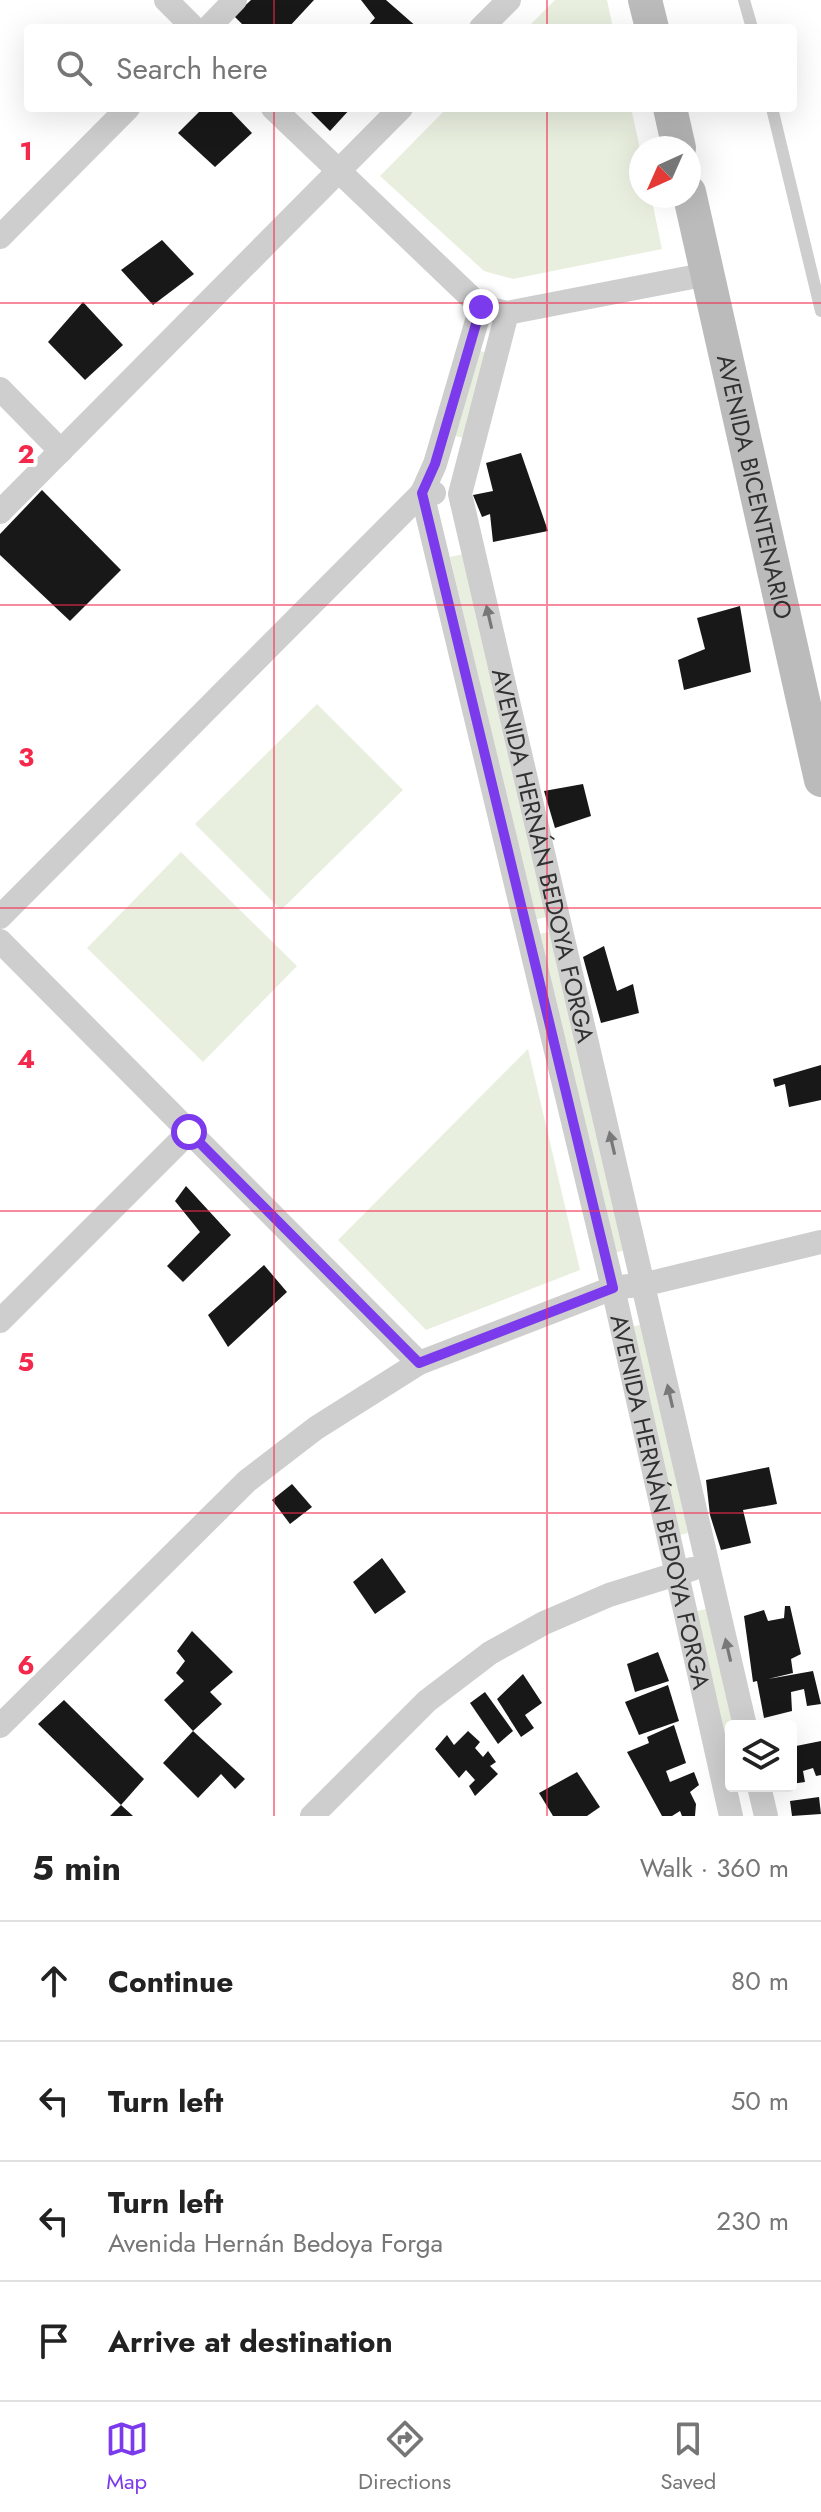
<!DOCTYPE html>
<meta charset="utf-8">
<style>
body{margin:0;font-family:Jost,sans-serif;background:#f6f6f6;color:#222}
.controls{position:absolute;right:24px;bottom:24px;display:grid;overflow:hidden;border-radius:8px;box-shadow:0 8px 32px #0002}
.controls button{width:72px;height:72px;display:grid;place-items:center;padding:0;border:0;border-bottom:2px solid #e0e0e0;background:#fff;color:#222;font:40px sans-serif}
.compass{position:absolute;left:629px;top:136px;width:72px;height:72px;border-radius:50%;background:#fff;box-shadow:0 8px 32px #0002;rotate:225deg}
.stop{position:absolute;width:24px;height:24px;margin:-18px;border:6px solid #7c3aed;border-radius:50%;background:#fff}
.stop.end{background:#7c3aed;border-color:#fff;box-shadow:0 2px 8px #0008}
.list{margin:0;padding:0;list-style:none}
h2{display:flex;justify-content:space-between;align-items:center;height:104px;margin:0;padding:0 32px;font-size:34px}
h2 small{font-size:26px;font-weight:400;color:#767676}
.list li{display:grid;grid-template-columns:52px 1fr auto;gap:24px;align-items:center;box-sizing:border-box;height:120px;padding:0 32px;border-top:2px solid #e0e0e0}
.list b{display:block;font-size:30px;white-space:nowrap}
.list p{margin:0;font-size:26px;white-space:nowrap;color:#767676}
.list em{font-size:26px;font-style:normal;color:#767676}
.icon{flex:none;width:44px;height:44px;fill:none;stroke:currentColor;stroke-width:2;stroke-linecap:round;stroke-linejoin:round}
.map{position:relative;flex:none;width:821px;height:1816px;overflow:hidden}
.search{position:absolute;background:#fff;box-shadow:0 8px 32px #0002;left:24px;right:24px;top:24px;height:88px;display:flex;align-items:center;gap:20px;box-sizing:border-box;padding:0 28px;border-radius:8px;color:#767676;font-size:30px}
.sheet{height:584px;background:#fff}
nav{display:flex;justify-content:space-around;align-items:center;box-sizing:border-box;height:112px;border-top:2px solid #e0e0e0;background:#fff;font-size:22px;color:#767676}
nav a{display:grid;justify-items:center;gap:4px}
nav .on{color:#7c3aed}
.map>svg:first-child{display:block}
</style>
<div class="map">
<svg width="821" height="1816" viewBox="0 0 821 1816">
<rect width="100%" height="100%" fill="#fff"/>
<g fill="#e9efdf">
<path d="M555,0H607L613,28H527Z"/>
<path d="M447,108H631L641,153V196H651L662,249L513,279L484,271L380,176Z"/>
<path d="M477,350L488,353L463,438L452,435Z"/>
<path d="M463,554L547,917L533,920L450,557Z"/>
<path d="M317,704L403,790L281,910L195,824Z"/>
<path d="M181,852L297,966L203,1062L87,948Z"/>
<path d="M550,932L625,1250L612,1254L537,934Z"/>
<path d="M528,1049L580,1270L426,1330L338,1240Z"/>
<path d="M643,1324L688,1533L676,1536L631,1327Z"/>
<path d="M706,1609L733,1726L731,1775L693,1612Z"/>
</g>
<g fill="#181818">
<path d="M251,0H314L288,28H246L234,16Z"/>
<path d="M361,0H386L418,28H366L375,18Z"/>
<path d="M203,108H228L252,133L215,167L178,133Z"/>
<path d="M307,108H351L330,131Z"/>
<path d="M162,240L194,274L153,305L121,270Z"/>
<path d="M83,302L123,345L85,380L48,342Z"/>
<path d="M521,453L548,531L493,542L490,514L482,517L473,495L493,491L486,463Z"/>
<path d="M42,490L121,570L70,621L0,555V534Z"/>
<path d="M740,606L751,672L684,690L678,660L705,649L697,618Z"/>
<path d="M583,784L591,816L555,828L544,791Z"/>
<path d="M604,946L617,991L633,984L639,1013L601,1023L583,957Z"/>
<path d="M821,1065V1100L789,1107L785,1084L775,1087L773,1079Z"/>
<path d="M186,1186L231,1235L183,1282L167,1266L200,1232L175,1201Z"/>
<path d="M264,1265L287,1292L228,1347L208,1315Z"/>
<path d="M769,1467L777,1504L743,1510L751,1543L721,1550L710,1515L706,1480Z"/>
<path d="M292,1484L312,1507L290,1524L272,1500Z"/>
<path d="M382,1558L406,1592L375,1614L353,1582Z"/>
<path d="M785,1606H790L801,1654L791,1659L793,1673L768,1679L813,1671L821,1704L807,1706L804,1689L791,1692L792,1711L764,1718L757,1681L753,1682L744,1616L764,1610L768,1621L784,1618Z"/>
<path d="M192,1631L233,1672L210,1692L222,1704L193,1731L245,1779L235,1789L221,1774L198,1798L163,1763L193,1731L164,1700L184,1681L176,1673L185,1661L177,1651Z"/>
<path d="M658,1652L669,1681L635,1692L627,1664Z"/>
<path d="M523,1674L542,1703L525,1715L534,1728L521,1737L497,1699Z"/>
<path d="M668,1685L679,1721L639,1735L625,1702Z"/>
<path d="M485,1692L513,1731L498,1744L470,1703Z"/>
<path d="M64,1700L144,1779L121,1805L38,1724Z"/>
<path d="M674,1725L686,1763L666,1771L670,1782L694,1772L699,1785L690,1792L696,1804L695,1816H682L680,1811L672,1816H662L627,1752L649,1743L647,1737Z"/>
<path d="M468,1731L480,1742L475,1748L483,1757L488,1751L496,1762L490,1766L498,1774L475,1796L469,1786L475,1780L466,1770L459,1778L435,1749L447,1735L454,1745Z"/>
<path d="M821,1741V1775L816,1776L813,1768L803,1771L805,1782L791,1784V1747Z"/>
<path d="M577,1772L600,1807L587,1816H553L539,1793Z"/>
<path d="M819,1797L821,1814L792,1816L790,1801Z"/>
<path d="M121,1805L133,1816H110Z"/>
</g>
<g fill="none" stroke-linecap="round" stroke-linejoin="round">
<g stroke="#cecece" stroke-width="12">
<path d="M744,0L752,28"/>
<path d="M772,108L821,311"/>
</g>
<g stroke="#cecece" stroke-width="24">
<path d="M166,0L194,28"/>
<path d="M208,28L235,0"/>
<path d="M481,28L509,0"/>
<path d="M273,108L481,307L507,313L708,274"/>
<path d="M0,237L128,108"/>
<path id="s1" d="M481,307L435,464L422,493L613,1288L731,1816"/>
<path id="s2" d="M507,313L460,494L745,1726"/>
<path d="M0,389L61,451"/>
<path d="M0,512L401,108"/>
<path d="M0,917L422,493H434"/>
<path d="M0,941L419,1363"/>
<path d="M0,1321L189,1132"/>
<path d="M0,1726L247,1481L316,1428L419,1363L613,1288L646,1284L821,1242"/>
<path d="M759,1786L766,1816"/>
<path d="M312,1816L427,1701L490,1653L544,1623L609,1595L692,1569"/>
</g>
<g stroke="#bbb" stroke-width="34">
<path d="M645,0L652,28"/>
<path d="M670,108L679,148"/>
<path id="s3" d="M689,192L821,780"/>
</g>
</g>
<defs><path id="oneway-solid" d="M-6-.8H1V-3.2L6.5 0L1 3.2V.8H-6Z" transform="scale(2)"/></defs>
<g fill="#787878">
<use href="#oneway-solid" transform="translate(489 617) rotate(-103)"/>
<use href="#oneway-solid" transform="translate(612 1143) rotate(-103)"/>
<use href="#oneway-solid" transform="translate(670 1396) rotate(-103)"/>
<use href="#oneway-solid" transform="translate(728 1650) rotate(-103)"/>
</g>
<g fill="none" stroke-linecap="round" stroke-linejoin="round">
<path stroke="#7c3aed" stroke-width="10" d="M189,1132L419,1363L613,1288L422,493L435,464L481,307"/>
</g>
<path fill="none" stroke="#f4284a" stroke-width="2" stroke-opacity="0.55" d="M274,0V28M547,0V28M274,108V1816M547,108V1816M0,303H821M0,605H821M0,908H821M0,1211H821M0,1513H821"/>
<g text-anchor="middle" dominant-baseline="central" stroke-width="8" stroke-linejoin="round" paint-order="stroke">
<g font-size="24" fill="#313131" stroke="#fff">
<text stroke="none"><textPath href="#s3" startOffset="302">AVENIDA BICENTENARIO</textPath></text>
<text stroke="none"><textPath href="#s2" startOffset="558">AVENIDA HERNÁN BEDOYA FORGA</textPath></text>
<text stroke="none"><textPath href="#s1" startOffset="1232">AVENIDA HERNÁN BEDOYA FORGA</textPath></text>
</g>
</g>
<g font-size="26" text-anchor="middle" font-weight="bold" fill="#f4284a" stroke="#fff" stroke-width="8" stroke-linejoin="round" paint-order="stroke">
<text x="26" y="160">1</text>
<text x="26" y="463">2</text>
<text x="26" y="766">3</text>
<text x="26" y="1068">4</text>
<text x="26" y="1371">5</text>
<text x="26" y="1674">6</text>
</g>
</svg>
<div class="controls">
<button><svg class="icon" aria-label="layers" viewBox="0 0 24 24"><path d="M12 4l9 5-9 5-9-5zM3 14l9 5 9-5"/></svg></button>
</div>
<svg class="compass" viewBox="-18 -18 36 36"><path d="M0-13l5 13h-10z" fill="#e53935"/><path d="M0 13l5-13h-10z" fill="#767676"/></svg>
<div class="stop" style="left:189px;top:1132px"></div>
<div class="stop end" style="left:481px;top:307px"></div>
<div class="search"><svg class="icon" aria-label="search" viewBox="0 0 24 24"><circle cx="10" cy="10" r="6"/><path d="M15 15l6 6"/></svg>Search here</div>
</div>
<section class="sheet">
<h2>5 min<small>Walk · 360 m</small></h2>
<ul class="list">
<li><svg class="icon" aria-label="ahead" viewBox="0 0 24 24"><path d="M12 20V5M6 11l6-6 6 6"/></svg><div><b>Continue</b></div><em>80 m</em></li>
<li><svg class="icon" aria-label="left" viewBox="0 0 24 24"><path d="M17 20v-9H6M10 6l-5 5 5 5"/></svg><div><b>Turn left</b></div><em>50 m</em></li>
<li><svg class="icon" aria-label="left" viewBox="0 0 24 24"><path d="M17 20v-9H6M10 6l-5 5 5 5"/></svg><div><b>Turn left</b><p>Avenida Hernán Bedoya Forga</p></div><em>230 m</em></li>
<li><svg class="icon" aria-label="arrive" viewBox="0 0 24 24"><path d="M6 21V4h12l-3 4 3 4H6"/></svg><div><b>Arrive at destination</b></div></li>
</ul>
</section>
<nav>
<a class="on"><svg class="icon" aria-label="map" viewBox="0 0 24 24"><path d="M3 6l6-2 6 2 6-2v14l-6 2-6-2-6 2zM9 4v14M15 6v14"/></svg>Map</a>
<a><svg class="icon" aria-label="directions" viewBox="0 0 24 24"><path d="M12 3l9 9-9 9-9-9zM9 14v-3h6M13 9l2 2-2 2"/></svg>Directions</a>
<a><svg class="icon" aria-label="saved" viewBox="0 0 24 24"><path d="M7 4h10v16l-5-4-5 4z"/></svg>Saved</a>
</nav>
